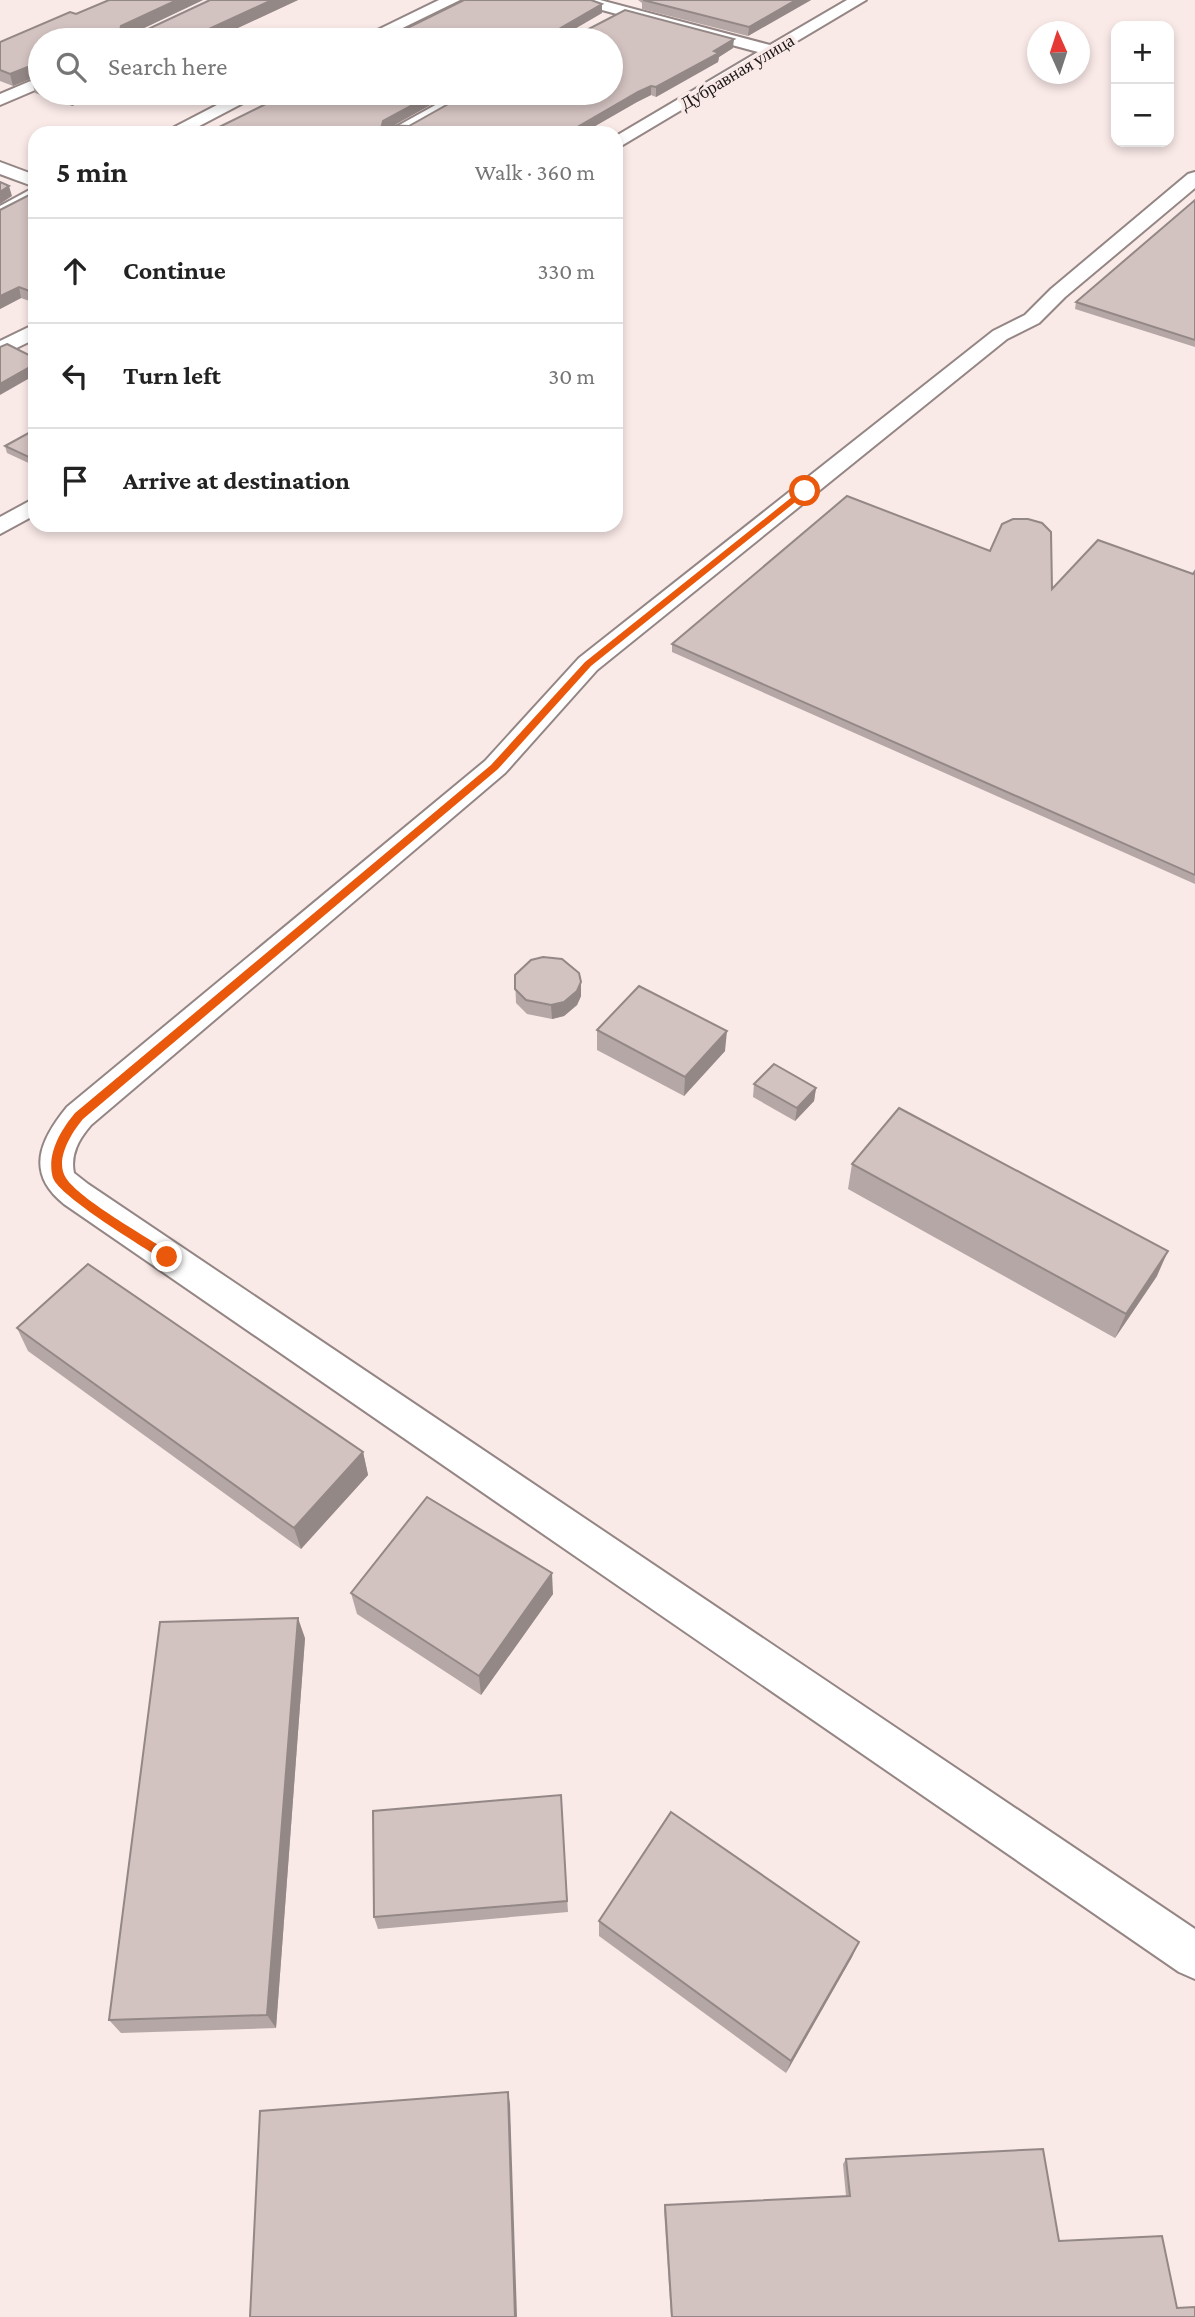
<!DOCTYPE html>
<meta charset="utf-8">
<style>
body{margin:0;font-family:"Crimson Pro",serif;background:#f6f6f6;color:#222}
.controls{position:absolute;right:21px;top:21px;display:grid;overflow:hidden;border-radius:14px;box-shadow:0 4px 10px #0003}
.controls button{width:63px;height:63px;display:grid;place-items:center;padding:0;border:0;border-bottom:2px solid #e0e0e0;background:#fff;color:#222;font:35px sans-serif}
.compass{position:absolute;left:1027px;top:21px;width:63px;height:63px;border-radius:50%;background:#fff;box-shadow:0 4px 10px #0003;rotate:357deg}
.stop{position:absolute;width:21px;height:21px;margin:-16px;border:5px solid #ea580c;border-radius:50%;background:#fff}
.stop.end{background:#ea580c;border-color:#fff;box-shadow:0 2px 7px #0008}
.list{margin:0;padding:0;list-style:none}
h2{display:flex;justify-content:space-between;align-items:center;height:91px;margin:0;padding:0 28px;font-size:30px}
h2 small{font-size:23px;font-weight:400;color:#767676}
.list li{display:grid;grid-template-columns:46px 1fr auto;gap:21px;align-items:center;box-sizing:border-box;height:105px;padding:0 28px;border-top:2px solid #e0e0e0}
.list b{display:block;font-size:26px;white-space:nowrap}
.list em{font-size:23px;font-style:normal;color:#767676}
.icon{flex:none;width:38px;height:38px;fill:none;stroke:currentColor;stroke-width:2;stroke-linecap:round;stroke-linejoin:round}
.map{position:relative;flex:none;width:1195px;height:2317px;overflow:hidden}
.search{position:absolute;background:#fff;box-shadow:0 4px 10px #0003;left:28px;top:28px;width:595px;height:77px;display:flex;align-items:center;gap:18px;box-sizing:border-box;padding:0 24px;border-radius:38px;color:#767676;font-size:26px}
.panel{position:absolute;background:#fff;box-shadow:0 4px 10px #0003;left:28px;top:126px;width:595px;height:406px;border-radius:21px}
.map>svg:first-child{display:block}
</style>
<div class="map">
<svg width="1195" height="2317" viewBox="0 0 1195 2317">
<rect width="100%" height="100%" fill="#f9e9e7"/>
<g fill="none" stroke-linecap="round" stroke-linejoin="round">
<g stroke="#948684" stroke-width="4">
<g id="minor">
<path d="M439,0H460L378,40H357Z"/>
<path d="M574,0H600L770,45L847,0H866L616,149V136L758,52L576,3Z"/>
<path d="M40,77V88L0,105V94Z"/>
<path d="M240,93H262L186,133H163Z"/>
<path d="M457,93H479L408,133H385Z"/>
<path d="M0,162L35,175V187L0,174Z"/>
<path d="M1195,172V188L1065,297L1039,323L1007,339L597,670L505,773L91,1125C79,1139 70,1154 74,1173L88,1184L1195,1929V1979L1179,1972L64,1204C25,1173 40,1140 67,1107L485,761L579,658L993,331L1025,315L1051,289L1188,174Z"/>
<path d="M35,187V201L0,220V206Z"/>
<path d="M35,324V339L0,356V341Z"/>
<path d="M35,498V515L0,534V517Z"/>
</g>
</g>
<use href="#minor" fill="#fff" fill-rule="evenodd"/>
</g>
<g fill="#b5a7a5">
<path d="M203,0L138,31H144L210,0H298L212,40H40V76V75L13,86L0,81V42L76,14Z"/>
<path d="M638,0H811L748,36L642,9V3Z"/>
<path d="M602,4V13L566,34L733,48L719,57L718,62L656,97L651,95L637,102L583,133H207L263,106L262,101L393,126H409L611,93L383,40Z"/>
<path d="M32,81L40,84V93H99L72,106L35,93Z"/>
<path d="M35,195V303L21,298L0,309V210Z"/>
<path d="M1195,200V347L1075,309L1076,302Z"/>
<path d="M35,431V466L7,453L5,446Z"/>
<path d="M1195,571V884L672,652V644L1052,589L1193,574Z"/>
<path d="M515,975L581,982V996L577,1005L564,1016L552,1019L527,1014L516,1003Z"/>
<path d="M597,1030L725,1051L684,1096L597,1050Z"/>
<path d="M754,1084L816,1088L814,1101L795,1121L753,1097Z"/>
<path d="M852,1164L1157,1276L1115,1338L848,1189Z"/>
<path d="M17,1328L363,1452L368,1475L301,1549L28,1351Z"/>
<path d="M351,1593L553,1594L481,1695L357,1614Z"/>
<path d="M305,1638L276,2028L121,2033L109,2020Z"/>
<path d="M561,1795L568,1912L378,1929L374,1917Z"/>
<path d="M599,1921L859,1942L852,1957L786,2073L599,1936Z"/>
<path d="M846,2159L1059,2241L1195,2317H671L664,2210L665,2205L846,2196L843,2164Z"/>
</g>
<g fill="#938886">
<path d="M177,0H203L123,38L120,30L121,26Z"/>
<path d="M272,0H298L212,40H185Z"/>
<path d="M796,0H811L748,36L749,27Z"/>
<path d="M602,4V13L559,38V29Z"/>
<path d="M734,39L733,48L719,57L718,62L656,97V87Z"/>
<path d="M38,63L40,75L13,86L10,74Z"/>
<path d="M651,86V95L637,102L583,133H567L638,92Z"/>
<path d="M71,93H99L72,106L69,94Z"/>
<path d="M435,93H452L384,131L382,125L383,121Z"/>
<path d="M9,186L12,196L0,204V192Z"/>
<path d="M19,287L21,298L0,309V296Z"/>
<path d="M35,364V375L0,395V384Z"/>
<path d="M581,982V996L577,1005L564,1016L552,1019L551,1005Z"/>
<path d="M727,1031L725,1051L684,1096L685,1077Z"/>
<path d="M816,1088L814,1101L795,1121L797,1108Z"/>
<path d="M1168,1251L1157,1276L1115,1338L1126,1314Z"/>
<path d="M363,1452L368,1475L301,1549L294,1528Z"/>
<path d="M552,1573L553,1594L481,1695L479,1676Z"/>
<path d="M298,1618L305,1638L276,2028L267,2015Z"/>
<path d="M859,1942L852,1957L786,2073L791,2061Z"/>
<path d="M508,2092L510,2104L517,2317H515Z"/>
</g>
<g fill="#d2c2c0" stroke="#938886" stroke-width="2">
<path d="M109,0H177L121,26L120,30L144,31L210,0H272L185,40H40V84L32,81L40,76L38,63L10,74L0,70V42L70,12L76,14Z"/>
<path d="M464,0H591L602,4L559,29L560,34L581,33L625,10L734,39L714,51L719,53L656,87L651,86L638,92L567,133H207L268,103L262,101L279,93H435L383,121L382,125L409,126L468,93H611V40H383Z"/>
<path d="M643,0H796L749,27Z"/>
<path d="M0,182L9,186L0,192Z"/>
<path d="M31,194L35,195V293L19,287L0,296V210Z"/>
<path d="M1195,200V340L1076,302Z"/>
<path d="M7,344L35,358V364L0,384V347Z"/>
<path d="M34,430L35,431V458L33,459L5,446Z"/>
<path d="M847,496L990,551L1002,524L1013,519H1028L1042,523L1051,532L1052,589L1098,540L1193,574L1195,571V875L672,644Z"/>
<path d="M543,957L562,959L579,973L581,982L577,991L564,1002L551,1005L526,1000L515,989V975L531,960Z"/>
<path d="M639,986L727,1031L685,1077L597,1030Z"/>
<path d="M774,1064L816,1088L797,1108L754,1084Z"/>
<path d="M899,1108L1168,1251L1126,1314L852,1164Z"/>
<path d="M88,1264L363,1452L294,1528L17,1328Z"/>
<path d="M427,1497L552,1573L479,1676L351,1593Z"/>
<path d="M298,1618L267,2015L109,2020L160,1622Z"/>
<path d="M561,1795L567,1901L374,1917L373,1811Z"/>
<path d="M671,1812L859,1942L791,2061L599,1921Z"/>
<path d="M508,2092L515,2317H250L260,2111Z"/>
<path d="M1043,2149L1059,2241L1162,2236L1177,2308L1195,2307V2317H672L665,2205L850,2196L846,2159Z"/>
</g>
<path fill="#ea580c" d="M802,489L809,491L591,666L498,769L83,1119C72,1132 54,1160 66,1178C79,1199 147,1237 171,1253V1260H163C142,1246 60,1197 53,1178C46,1154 61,1130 75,1113L491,765L585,662Z"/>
<g text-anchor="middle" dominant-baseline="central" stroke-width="7" stroke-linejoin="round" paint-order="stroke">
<g font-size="18" fill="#1d1817" stroke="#f9e9e7">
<text transform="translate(737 72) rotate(-31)">Дубравная улица</text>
</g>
</g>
</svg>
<div class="controls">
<button>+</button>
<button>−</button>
</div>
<svg class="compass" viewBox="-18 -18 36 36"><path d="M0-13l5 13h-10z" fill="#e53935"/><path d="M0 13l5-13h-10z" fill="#767676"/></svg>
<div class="stop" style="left:805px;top:491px"></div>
<div class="stop end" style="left:167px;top:1257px"></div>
<div class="search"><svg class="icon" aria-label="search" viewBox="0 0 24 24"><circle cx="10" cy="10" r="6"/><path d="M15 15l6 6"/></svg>Search here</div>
<section class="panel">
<h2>5 min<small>Walk · 360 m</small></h2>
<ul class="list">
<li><svg class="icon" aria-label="ahead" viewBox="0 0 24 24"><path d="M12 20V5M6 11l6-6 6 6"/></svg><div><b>Continue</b></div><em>330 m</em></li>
<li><svg class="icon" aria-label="left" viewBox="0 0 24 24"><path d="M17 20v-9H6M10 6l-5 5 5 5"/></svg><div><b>Turn left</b></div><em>30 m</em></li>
<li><svg class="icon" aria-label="arrive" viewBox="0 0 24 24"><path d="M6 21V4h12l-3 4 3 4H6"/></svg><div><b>Arrive at destination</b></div></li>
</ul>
</section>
</div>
